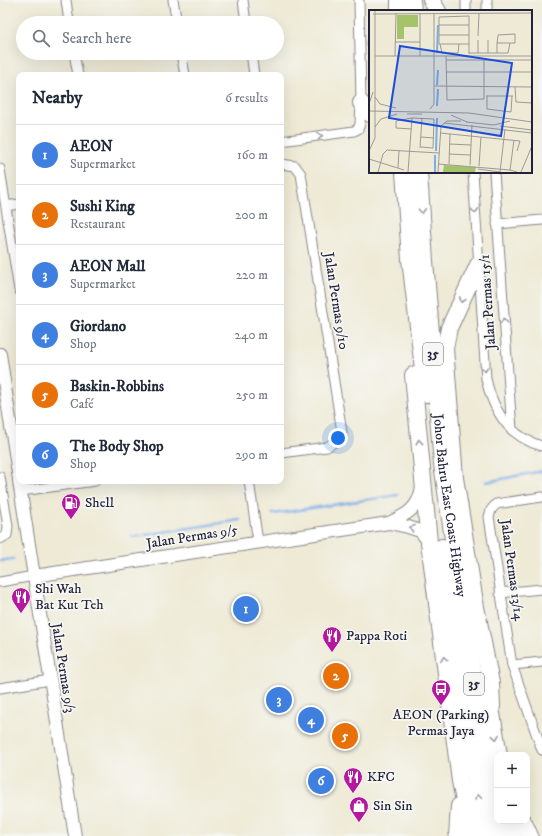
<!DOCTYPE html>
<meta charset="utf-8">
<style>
body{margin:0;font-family:"IM FELL DW Pica",serif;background:#f6f6f7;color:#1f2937}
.controls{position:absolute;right:12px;bottom:12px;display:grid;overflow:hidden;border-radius:8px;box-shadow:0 4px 16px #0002}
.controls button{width:36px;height:36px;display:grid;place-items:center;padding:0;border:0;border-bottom:1px solid #e0e1e3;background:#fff;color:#1f2937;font:20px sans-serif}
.you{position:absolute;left:338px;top:438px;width:14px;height:14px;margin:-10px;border:3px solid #fff;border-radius:50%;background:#1a73e8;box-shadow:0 0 0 6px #1a73e833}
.badge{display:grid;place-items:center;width:26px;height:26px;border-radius:50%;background:#ea580c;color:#fff;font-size:13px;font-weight:700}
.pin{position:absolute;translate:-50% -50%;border:2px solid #fff;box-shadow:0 1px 4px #0006}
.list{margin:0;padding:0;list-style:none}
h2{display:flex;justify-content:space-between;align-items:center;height:52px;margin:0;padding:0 16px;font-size:17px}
h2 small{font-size:13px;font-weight:400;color:#747a83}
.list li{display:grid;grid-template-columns:26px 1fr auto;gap:12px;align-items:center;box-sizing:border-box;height:60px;padding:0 16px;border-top:1px solid #e0e1e3}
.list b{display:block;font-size:15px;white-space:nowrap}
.list p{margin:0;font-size:13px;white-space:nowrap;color:#747a83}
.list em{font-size:13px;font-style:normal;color:#747a83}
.icon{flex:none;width:22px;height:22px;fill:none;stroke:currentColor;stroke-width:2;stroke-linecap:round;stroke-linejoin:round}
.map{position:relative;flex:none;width:542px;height:836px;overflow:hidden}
.search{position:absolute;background:#fff;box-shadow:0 4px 16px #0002;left:16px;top:16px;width:268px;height:44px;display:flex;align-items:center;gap:10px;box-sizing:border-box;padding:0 14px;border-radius:22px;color:#747a83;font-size:15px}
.panel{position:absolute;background:#fff;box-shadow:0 4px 16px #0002;left:16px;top:72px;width:268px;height:412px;border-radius:8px}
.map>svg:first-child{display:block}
</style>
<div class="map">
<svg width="542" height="836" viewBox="0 0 542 836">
<rect width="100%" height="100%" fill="#f6f6f2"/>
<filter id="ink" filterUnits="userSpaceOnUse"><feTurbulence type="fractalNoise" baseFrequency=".025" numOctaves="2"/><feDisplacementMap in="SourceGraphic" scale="8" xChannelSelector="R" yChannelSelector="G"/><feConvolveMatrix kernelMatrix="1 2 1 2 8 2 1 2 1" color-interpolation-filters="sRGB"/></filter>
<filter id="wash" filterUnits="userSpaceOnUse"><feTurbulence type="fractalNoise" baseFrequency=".012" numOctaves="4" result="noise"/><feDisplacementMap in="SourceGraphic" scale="16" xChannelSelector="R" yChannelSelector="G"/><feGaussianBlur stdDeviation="0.9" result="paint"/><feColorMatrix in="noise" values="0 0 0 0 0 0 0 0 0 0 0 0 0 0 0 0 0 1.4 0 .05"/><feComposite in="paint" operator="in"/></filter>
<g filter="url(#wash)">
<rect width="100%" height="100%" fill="#eeead5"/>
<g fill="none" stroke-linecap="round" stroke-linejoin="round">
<g stroke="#7dade8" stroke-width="2.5">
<path d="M486,482L542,471"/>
<path d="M273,514L398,495"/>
<path d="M132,537L240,520"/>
<path d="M0,561L13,559"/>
</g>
</g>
</g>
<g filter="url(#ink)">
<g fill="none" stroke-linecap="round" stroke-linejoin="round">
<g stroke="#888688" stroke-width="11">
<g id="minor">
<path d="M66,0L69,23"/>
<path d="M173,0L177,23"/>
<path d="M243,0L246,23"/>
<path d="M466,0V11"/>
<path d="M487,0V11"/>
<path d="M74,53L78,75"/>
<path d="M181,53L185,75"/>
<path d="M251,53L254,75"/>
<path d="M281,141L354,131L358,129L360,124L361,103L359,0"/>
<path d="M281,164L295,166L301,174L342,432L336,441L327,447L281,453"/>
<path d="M0,169L19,290"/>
<path d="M473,172L486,379C493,410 508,437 542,446"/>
<path d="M494,172L512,430"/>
<path d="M6,206L19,204"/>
<path d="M497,224L542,220"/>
<path d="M0,477L8,526L7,535L0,539"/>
<path d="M249,481L258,542"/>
<path d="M21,491L95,481"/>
<path d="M542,497L496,504L491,510L489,517L512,665L542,750"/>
<path d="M0,582L34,576"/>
<path d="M500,593L542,589"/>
<path d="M512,665L542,662"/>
<path d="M0,688L50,680"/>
</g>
</g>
<g stroke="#888688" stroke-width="14">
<g id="tertiary">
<path d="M0,354L19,479"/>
<path d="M19,481L75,836"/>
<path d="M389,523L408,527L420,531L429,542"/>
<path d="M34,576L389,523C408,514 418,509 422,487"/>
</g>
</g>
<g stroke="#888688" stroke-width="18">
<g id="trunk">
<path d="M412,0L413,11"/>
<path d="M431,0L438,11"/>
<path d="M399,11V0"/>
<path d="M361,103L370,114"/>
<path d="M404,172L410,259L426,394"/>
<path id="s1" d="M419,172L425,261L442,464L477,703L499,836"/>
<path d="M478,265L449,328L445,348L455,478L475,602L491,683L492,706"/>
<path d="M413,375L429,542L460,781L471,836"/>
<path d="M442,547L463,703L485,836"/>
<path d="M489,696L499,755"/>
<path d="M511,821L513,836"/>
<path d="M523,821L530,836"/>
<path d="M457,836L459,806"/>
</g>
</g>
<use href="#minor" stroke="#fff" stroke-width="9"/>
<use href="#tertiary" stroke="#fff" stroke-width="12"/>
<use href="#trunk" stroke="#fff" stroke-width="16"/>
</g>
<defs><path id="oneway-chevron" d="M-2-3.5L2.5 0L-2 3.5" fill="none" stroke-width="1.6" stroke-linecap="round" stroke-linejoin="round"/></defs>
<g stroke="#9c9ca7">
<use href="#oneway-chevron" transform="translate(320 136) rotate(-8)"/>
<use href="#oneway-chevron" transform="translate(422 211) rotate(87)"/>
<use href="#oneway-chevron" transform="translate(475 211) rotate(87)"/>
<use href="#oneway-chevron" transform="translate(462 300) rotate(115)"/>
<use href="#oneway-chevron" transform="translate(504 321) rotate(-94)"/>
<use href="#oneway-chevron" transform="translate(485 369) rotate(86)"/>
<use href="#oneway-chevron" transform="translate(419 442) rotate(-96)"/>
<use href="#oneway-chevron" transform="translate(412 528) rotate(-160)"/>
<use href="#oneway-chevron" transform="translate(444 659) rotate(-98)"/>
<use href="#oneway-chevron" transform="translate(496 737) rotate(81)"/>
<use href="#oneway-chevron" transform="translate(478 797) rotate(-99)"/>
</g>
</g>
<defs>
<g id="fuel-pin" transform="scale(1)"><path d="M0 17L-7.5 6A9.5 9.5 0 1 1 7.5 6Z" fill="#b5179e" stroke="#f6f6f2"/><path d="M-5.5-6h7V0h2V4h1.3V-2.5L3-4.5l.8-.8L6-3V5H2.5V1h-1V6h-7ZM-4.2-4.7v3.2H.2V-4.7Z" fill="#fff"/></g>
<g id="restaurant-pin" transform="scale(1)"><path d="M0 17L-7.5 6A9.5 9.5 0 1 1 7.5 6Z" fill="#b5179e" stroke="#f6f6f2"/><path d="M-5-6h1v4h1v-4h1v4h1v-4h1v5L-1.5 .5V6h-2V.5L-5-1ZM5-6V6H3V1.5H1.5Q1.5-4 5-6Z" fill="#fff"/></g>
<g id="bus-pin" transform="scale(1)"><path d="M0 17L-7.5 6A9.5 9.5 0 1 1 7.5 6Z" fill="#b5179e" stroke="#f6f6f2"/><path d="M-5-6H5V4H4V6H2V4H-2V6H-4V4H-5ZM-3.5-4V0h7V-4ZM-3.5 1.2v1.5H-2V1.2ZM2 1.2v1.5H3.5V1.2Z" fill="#fff"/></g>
<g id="shop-pin" transform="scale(1)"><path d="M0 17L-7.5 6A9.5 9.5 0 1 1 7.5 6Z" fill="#b5179e" stroke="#f6f6f2"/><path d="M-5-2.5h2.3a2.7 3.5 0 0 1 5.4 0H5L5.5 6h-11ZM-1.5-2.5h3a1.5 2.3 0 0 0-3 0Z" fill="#fff"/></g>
</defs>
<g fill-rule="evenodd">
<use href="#fuel-pin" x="71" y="503"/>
<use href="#restaurant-pin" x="21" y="597"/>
<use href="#restaurant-pin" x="332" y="636"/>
<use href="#bus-pin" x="441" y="689"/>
<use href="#restaurant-pin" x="353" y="777"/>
<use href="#shop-pin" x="359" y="806"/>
</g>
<g text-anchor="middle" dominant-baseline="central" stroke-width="3.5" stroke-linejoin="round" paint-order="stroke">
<g fill="#f6f6f2" stroke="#626272" stroke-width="1">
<rect x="423" y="343" width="20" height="22" rx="3"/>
<rect x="464" y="673" width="20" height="22" rx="3"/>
</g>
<g font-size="13" font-weight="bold" fill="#22223b">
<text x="433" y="354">35</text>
<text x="474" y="684">35</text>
</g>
<g font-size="14" fill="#22223b" stroke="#f6f6f2">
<text transform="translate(336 301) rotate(81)">Jalan Permas 9/10</text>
<text transform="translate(488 302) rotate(-94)">Jalan Permas 15/1</text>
<text stroke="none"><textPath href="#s1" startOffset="335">Johor Bahru East Coast Highway</textPath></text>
<text transform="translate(192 537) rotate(-9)">Jalan Permas 9/5</text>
<text transform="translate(512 570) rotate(82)">Jalan Permas 13/14</text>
<text transform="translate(63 668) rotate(81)">Jalan Permas 9/3</text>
</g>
<g font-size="14" fill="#22223b" stroke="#f6f6f2" text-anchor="start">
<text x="85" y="503">Shell</text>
<text x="35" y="589">Shi Wah<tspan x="35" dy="16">Bat Kut Teh</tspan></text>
<text x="346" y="636">Pappa Roti</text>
<text x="441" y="715" text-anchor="middle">AEON (Parking)<tspan x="441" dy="16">Permas Jaya</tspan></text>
<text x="367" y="777">KFC</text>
<text x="373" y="806">Sin Sin</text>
</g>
</g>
<g transform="translate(369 10)">
<rect width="163" height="163" fill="#eeead5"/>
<path d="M28,5H49V17H35V29H28ZM75,155L107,157L106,162H74Z" fill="#a4c36b"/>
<path fill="none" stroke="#7dade8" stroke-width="2" d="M68,43L69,15M68,75L69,60M68,96L69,79M67,141L68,108M66,162V145"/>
<path fill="none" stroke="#9c9a97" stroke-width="1" d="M0,1V37M4,4L163,3M70,15H100M70,25H100M109,26L110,3M109,30V43M26,32H51M71,34L73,43H89L90,34M100,34H70V7L100,6M100,43H139L141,33M119,43V30M128,43V33L129,26V25L146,24V33H128M100,44V6M6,46H163M26,46L27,3M51,46V3M77,46L78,90L115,89V50M77,50H163M77,62H163M65,76L163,77M146,77L147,92L163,93M117,86H144M118,86V99L142,102L143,86M6,87L11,94L27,98M0,94L4,82M61,99L65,94V3M0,101L100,103L163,112M38,104H53M82,105L98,112M97,112L125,115M75,113L163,123M125,115L141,111M131,116L163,120M6,117L12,109L28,104M43,119L27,118V111L43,108L65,109L64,138L52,137M71,123L151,131L148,141M52,127L65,128M80,134L102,135M51,138L53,108M0,141L6,128V1M80,144L101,145M0,149L35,160M69,154L141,160L148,162M80,154L81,124M101,155L103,115M110,156L112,127M29,158L30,140M109,159L131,162M141,160L145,130M9,162L14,144L18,140L70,143M39,162L43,108M69,162L72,116L78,111H92M131,162L136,119M152,162L163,136"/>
<path fill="#1d4ed8" fill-opacity="0.15" stroke="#1d4ed8" stroke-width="2" d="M31,36L143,53L132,126L20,108Z"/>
<rect width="163" height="163" fill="none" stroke="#22223b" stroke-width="2"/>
</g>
</svg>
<div class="controls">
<button>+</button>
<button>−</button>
</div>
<div class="you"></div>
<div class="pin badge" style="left:246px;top:609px;background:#3f7fe0">1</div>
<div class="pin badge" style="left:336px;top:676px;background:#e8710a">2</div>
<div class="pin badge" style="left:279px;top:700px;background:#3f7fe0">3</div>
<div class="pin badge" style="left:311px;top:720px;background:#3f7fe0">4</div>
<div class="pin badge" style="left:345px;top:736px;background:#e8710a">5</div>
<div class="pin badge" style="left:321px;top:781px;background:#3f7fe0">6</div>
<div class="search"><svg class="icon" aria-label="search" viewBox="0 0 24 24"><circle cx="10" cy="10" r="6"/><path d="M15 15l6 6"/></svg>Search here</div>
<section class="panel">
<h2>Nearby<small>6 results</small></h2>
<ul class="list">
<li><span class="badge" style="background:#3f7fe0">1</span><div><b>AEON</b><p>Supermarket</p></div><em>160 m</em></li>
<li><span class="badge" style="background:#e8710a">2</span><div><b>Sushi King</b><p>Restaurant</p></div><em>200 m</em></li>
<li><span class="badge" style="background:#3f7fe0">3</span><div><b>AEON Mall</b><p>Supermarket</p></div><em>220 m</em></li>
<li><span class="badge" style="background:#3f7fe0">4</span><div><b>Giordano</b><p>Shop</p></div><em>240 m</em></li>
<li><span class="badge" style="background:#e8710a">5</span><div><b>Baskin-Robbins</b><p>Café</p></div><em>250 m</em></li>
<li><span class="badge" style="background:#3f7fe0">6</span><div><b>The Body Shop</b><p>Shop</p></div><em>290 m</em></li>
</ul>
</section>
</div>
